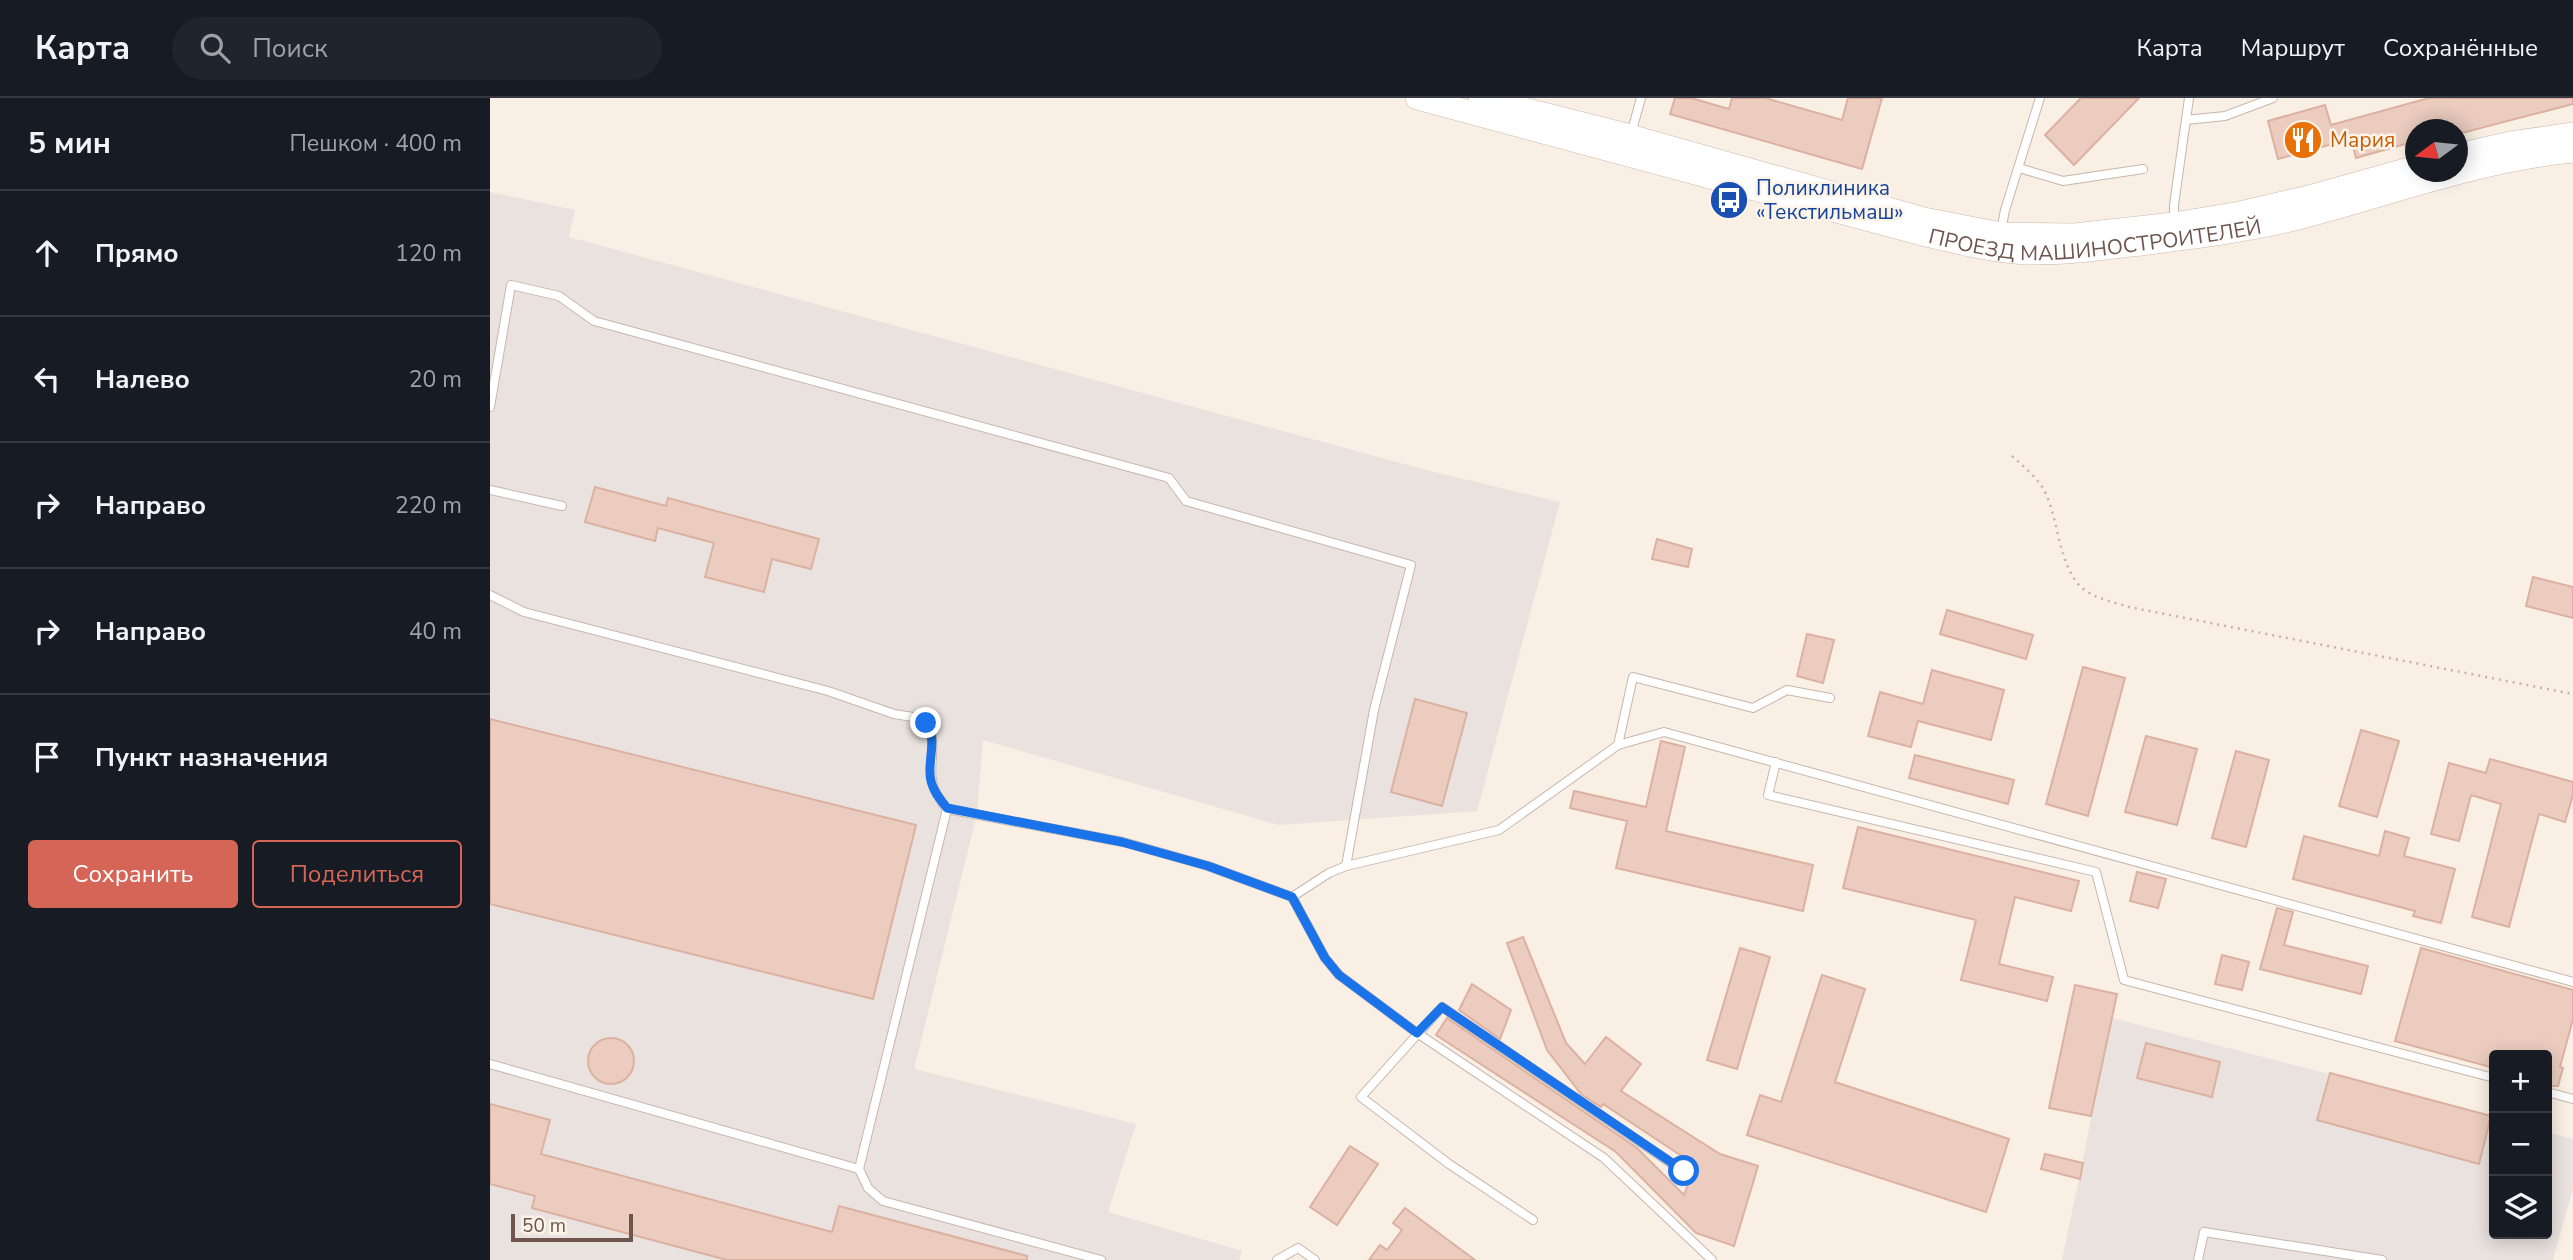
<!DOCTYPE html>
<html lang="ru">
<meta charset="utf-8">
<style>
body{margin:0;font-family:"Nunito Sans",sans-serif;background:#20242c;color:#f1f3f6}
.controls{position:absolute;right:21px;bottom:21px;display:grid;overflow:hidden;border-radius:7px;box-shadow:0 4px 18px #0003}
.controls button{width:63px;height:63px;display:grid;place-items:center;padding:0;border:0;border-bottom:2px solid #363941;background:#171b24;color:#f1f3f6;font:35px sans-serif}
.compass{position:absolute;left:1915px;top:21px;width:63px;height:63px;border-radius:50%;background:#171b24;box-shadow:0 4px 18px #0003;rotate:255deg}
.scale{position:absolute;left:21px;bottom:18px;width:122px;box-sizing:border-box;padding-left:7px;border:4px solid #6e554d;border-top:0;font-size:19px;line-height:24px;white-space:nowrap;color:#6e554d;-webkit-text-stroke:5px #fcf3e9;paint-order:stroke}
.stop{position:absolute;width:21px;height:21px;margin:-16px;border:5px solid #1a73e8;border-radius:50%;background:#fff}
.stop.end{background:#1a73e8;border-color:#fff;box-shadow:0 2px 7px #0008}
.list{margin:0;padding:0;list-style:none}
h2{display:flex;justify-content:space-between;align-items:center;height:91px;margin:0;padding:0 28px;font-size:30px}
h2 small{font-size:23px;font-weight:400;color:#9ea1a6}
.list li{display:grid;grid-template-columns:46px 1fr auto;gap:21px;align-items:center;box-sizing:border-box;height:126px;padding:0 28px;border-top:2px solid #363941}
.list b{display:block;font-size:26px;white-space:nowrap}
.list em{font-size:23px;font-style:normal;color:#9ea1a6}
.actions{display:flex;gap:14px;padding:21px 28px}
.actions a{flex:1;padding:16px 0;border:2px solid #d56657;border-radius:7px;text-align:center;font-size:24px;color:#d56657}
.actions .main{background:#d56657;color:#fff}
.icon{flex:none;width:38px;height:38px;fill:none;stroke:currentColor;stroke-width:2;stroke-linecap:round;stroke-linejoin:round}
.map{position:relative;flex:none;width:2083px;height:1162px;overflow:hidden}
header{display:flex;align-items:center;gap:42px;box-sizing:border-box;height:98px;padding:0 35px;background:#171b24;border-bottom:2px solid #363941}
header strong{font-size:33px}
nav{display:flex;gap:38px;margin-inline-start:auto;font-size:24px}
.search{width:490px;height:63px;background:#20242c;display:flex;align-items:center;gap:18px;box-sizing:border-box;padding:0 24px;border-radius:38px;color:#9ea1a6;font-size:26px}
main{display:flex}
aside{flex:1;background:#171b24}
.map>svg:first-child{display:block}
</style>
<header>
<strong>Карта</strong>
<div class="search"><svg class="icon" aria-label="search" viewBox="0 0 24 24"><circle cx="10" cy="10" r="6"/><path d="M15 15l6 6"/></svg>Поиск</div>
<nav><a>Карта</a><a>Маршрут</a><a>Сохранённые</a></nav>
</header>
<main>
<aside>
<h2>5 мин<small>Пешком · 400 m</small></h2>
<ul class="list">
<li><svg class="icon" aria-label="ahead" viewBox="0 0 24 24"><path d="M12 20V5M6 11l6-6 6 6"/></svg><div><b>Прямо</b></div><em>120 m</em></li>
<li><svg class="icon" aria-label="left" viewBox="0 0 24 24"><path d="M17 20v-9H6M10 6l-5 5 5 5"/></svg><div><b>Налево</b></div><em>20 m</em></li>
<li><svg class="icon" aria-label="right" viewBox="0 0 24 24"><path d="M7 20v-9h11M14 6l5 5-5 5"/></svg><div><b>Направо</b></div><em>220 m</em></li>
<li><svg class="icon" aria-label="right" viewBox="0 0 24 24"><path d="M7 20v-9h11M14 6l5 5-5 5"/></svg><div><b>Направо</b></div><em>40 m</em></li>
<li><svg class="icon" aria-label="arrive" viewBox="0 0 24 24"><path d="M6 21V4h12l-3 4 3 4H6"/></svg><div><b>Пункт назначения</b></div></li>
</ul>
<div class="actions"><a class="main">Сохранить</a><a>Поделиться</a></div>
</aside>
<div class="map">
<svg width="2083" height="1162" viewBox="0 0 2083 1162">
<rect width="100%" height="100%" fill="#f9efe4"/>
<g fill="#e9e2de">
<path d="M0,94L85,112L79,139L936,372L1070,404L987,713L789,727L493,642L487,716L424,971L646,1026L618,1114L752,1153L749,1162H0Z"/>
<path d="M1622,920L2004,1019V1136H2057V1034L2083,1041V1090L2063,1162H1572Z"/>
</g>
<g fill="#ebccbf" stroke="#dcb1a1" stroke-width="2">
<path d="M1185,0H1201L1239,11L1242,0H1275L1352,22L1358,0H1392L1372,71L1180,16Z"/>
<path d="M1591,0H1649L1584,67L1555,37Z"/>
<path d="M1939,0H2083V6L1968,36V32H1926V43L1866,60L1861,41L1788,61L1778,23L1835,7L1841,27Z"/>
<path d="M105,389L176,408L178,400L329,441L321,471L282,461L274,494L215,479L224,445L168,430L165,443L95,424Z"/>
<path d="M1167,441L1202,451L1198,469L1162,461Z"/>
<path d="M2043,479L2083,489V520L2036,508Z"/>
<path d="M1457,512L1543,537L1536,561L1450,536Z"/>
<path d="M1317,536L1344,542L1333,585L1307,578Z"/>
<path d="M1593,569L1635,580L1598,718L1556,706Z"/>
<path d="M1442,572L1514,592L1501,642L1428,623L1421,649L1378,638L1390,594L1433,606Z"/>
<path d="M925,601L977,615L952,708L901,694Z"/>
<path d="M0,621L426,727L383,901L0,806Z"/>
<path d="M1871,632L1909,643L1887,719L1849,708Z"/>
<path d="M1656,638L1707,651L1687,727L1635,714Z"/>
<path d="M1171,643L1195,649L1176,733L1323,767L1313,813L1126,770L1137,723L1080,710L1084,693L1156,709Z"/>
<path d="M1746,653L1779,662L1756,749L1722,740Z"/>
<path d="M1425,657L1524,682L1518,706L1419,680Z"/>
<path d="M2000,661L2083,684V697L2075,724L2049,716L2019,829L1982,819L2011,706L1981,697L1969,743L1941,736L1959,665L1996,675Z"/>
<path d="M1368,729L1589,783L1581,813L1525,799L1509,866L1563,879L1557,903L1471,882L1486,822L1353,790Z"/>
<path d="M1895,733L1919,740L1914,758L1965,771L1951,825L1923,818L1925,813L1803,781L1814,738L1889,758Z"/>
<path d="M1647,774L1676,781L1668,810L1640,803Z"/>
<path d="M1787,810L1803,814L1794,847L1878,868L1871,896L1770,871Z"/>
<path d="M1033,839L1076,945L1095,966L1116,939L1151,966L1131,993L1230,1056L1268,1068L1244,1148L1206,1135L1126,1054L946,937L957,920L1147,1050L1194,1097L1205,1067L1113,1006L1111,1009L1091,996L1057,952L1017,845Z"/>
<path d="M1250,850L1280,859L1247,971L1217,962Z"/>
<path d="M1931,850L2083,892V921L2070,969L2073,970L2068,988H2057V957H2004V970L1905,943Z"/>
<path d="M1732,857L1759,864L1752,892L1725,886Z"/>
<path d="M1332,877L1375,891L1345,984L1519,1041L1496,1114L1257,1037L1270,997L1291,1004Z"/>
<path d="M982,886L1021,912L1010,941L969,912Z"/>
<path d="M1585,887L1627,896L1601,1018L1559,1010Z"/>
<circle cx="121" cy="963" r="23"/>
<path d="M1656,945L1730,964L1722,999L1647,980Z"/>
<path d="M1840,975L2001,1018L1989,1066L1827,1022Z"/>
<path d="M0,1006L60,1022L51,1056L342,1134L349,1108L537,1158V1162H237L42,1110L45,1098L0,1086Z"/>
<path d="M860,1048L888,1066L847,1127L820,1109Z"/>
<path d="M1555,1056L1593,1065L1590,1081L1551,1071Z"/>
<path d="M915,1110L985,1162H879L890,1147L897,1152L912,1132L903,1125Z"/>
</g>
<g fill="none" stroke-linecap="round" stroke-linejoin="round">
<g stroke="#c8b6ac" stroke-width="10">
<g id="lane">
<path d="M1696,22L1735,18L1783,0"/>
<path d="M1141,36L1151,0"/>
<path d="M1529,70L1573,83L1653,71"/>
<path d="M1684,123V107L1699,0"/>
<path d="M1511,133L1515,112L1550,0"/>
<path d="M0,309L21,187L69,198L104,223L679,380L696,403L921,467L884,612L856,768"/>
<path d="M0,392L72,408"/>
<path d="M0,497L34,514L338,593L404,616L429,620L441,633C447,668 430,678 457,711L633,744L718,768L802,799L835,860L849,877L927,935L1114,1060L1222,1162"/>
<path d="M1128,647L1143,579L1263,610L1297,592L1340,600"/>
<path d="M1286,664L1278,697L1606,774L1634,882L2004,980"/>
<path d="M457,711L369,1071L378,1090L393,1103L611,1162"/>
<path d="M802,799L839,775L856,768L1009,732L1128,647L1174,634L2083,884"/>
<path d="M0,966L369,1071"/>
<path d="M2057,994L2083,1001"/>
<path d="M1043,1122L959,1066L871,999L952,909L1194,1074"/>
<path d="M787,1162L808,1150L825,1162"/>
<path d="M1708,1162L1714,1134L1892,1162"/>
</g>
</g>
<g stroke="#cdb7ac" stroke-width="24">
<g id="secondary">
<path id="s1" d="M927,0L1432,136C1466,144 1501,153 1536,155C1577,156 1618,150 1658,145C1706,139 1753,133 1800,122C1893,99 1986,62 2083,53"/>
<path d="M990,0L1140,38L1434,121L1511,136L1584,137L1684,126L1750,115L1819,99L1926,69"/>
<path d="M1968,57L2021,45L2083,36"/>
</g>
</g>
<path stroke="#cfafa2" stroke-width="2.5" stroke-dasharray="2 5" stroke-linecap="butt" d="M1522,358C1534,369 1547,379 1555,394C1569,423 1568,463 1589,487C1601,500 1623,504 1639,509L2083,596"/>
<use href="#lane" stroke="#fff" stroke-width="8"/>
<use href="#secondary" stroke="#fff" stroke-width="23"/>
</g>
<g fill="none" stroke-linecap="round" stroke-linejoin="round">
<path stroke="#1a73e8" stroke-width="9" d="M436,625C447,641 439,657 440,675C440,689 449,700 457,710L632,744L718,768L802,799L835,860L849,877L927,935L952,909L1194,1073"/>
</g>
<defs>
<g id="restaurant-disc" transform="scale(2.0125)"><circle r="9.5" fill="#e8710a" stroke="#fcf3e9"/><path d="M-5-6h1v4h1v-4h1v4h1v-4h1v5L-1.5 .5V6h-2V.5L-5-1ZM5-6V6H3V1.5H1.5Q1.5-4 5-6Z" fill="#fff"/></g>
<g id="bus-disc" transform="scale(2.0125)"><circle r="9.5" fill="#1a4fb4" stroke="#fcf3e9"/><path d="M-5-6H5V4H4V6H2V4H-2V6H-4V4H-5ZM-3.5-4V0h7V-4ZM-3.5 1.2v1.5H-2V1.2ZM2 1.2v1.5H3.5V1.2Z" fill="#fff"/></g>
</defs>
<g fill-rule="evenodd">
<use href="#restaurant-disc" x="1813" y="42"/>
<use href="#bus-disc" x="1239" y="102"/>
</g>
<g text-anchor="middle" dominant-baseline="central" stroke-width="5" stroke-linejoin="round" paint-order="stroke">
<g font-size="21" fill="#c56008" stroke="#fcf3e9" text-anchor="start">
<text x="1840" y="42">Мария</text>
</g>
<g font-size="21" fill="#164399" stroke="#fcf3e9" text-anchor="start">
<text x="1266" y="90">Поликлиника<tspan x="1266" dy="24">«Текстильмаш»</tspan></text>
</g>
<g font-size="21" fill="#6e554d" stroke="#fcf3e9">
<text stroke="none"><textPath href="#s1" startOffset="698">ПРОЕЗД МАШИНОСТРОИТЕЛЕЙ</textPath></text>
</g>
</g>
</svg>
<div class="controls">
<button>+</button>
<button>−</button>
<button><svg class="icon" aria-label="layers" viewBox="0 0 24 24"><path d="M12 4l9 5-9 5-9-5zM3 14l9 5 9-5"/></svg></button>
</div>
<svg class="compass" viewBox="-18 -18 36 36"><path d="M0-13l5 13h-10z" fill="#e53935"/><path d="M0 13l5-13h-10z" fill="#9ea1a6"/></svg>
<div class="scale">50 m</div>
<div class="stop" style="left:1194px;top:1073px"></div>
<div class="stop end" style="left:436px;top:625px"></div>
</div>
</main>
